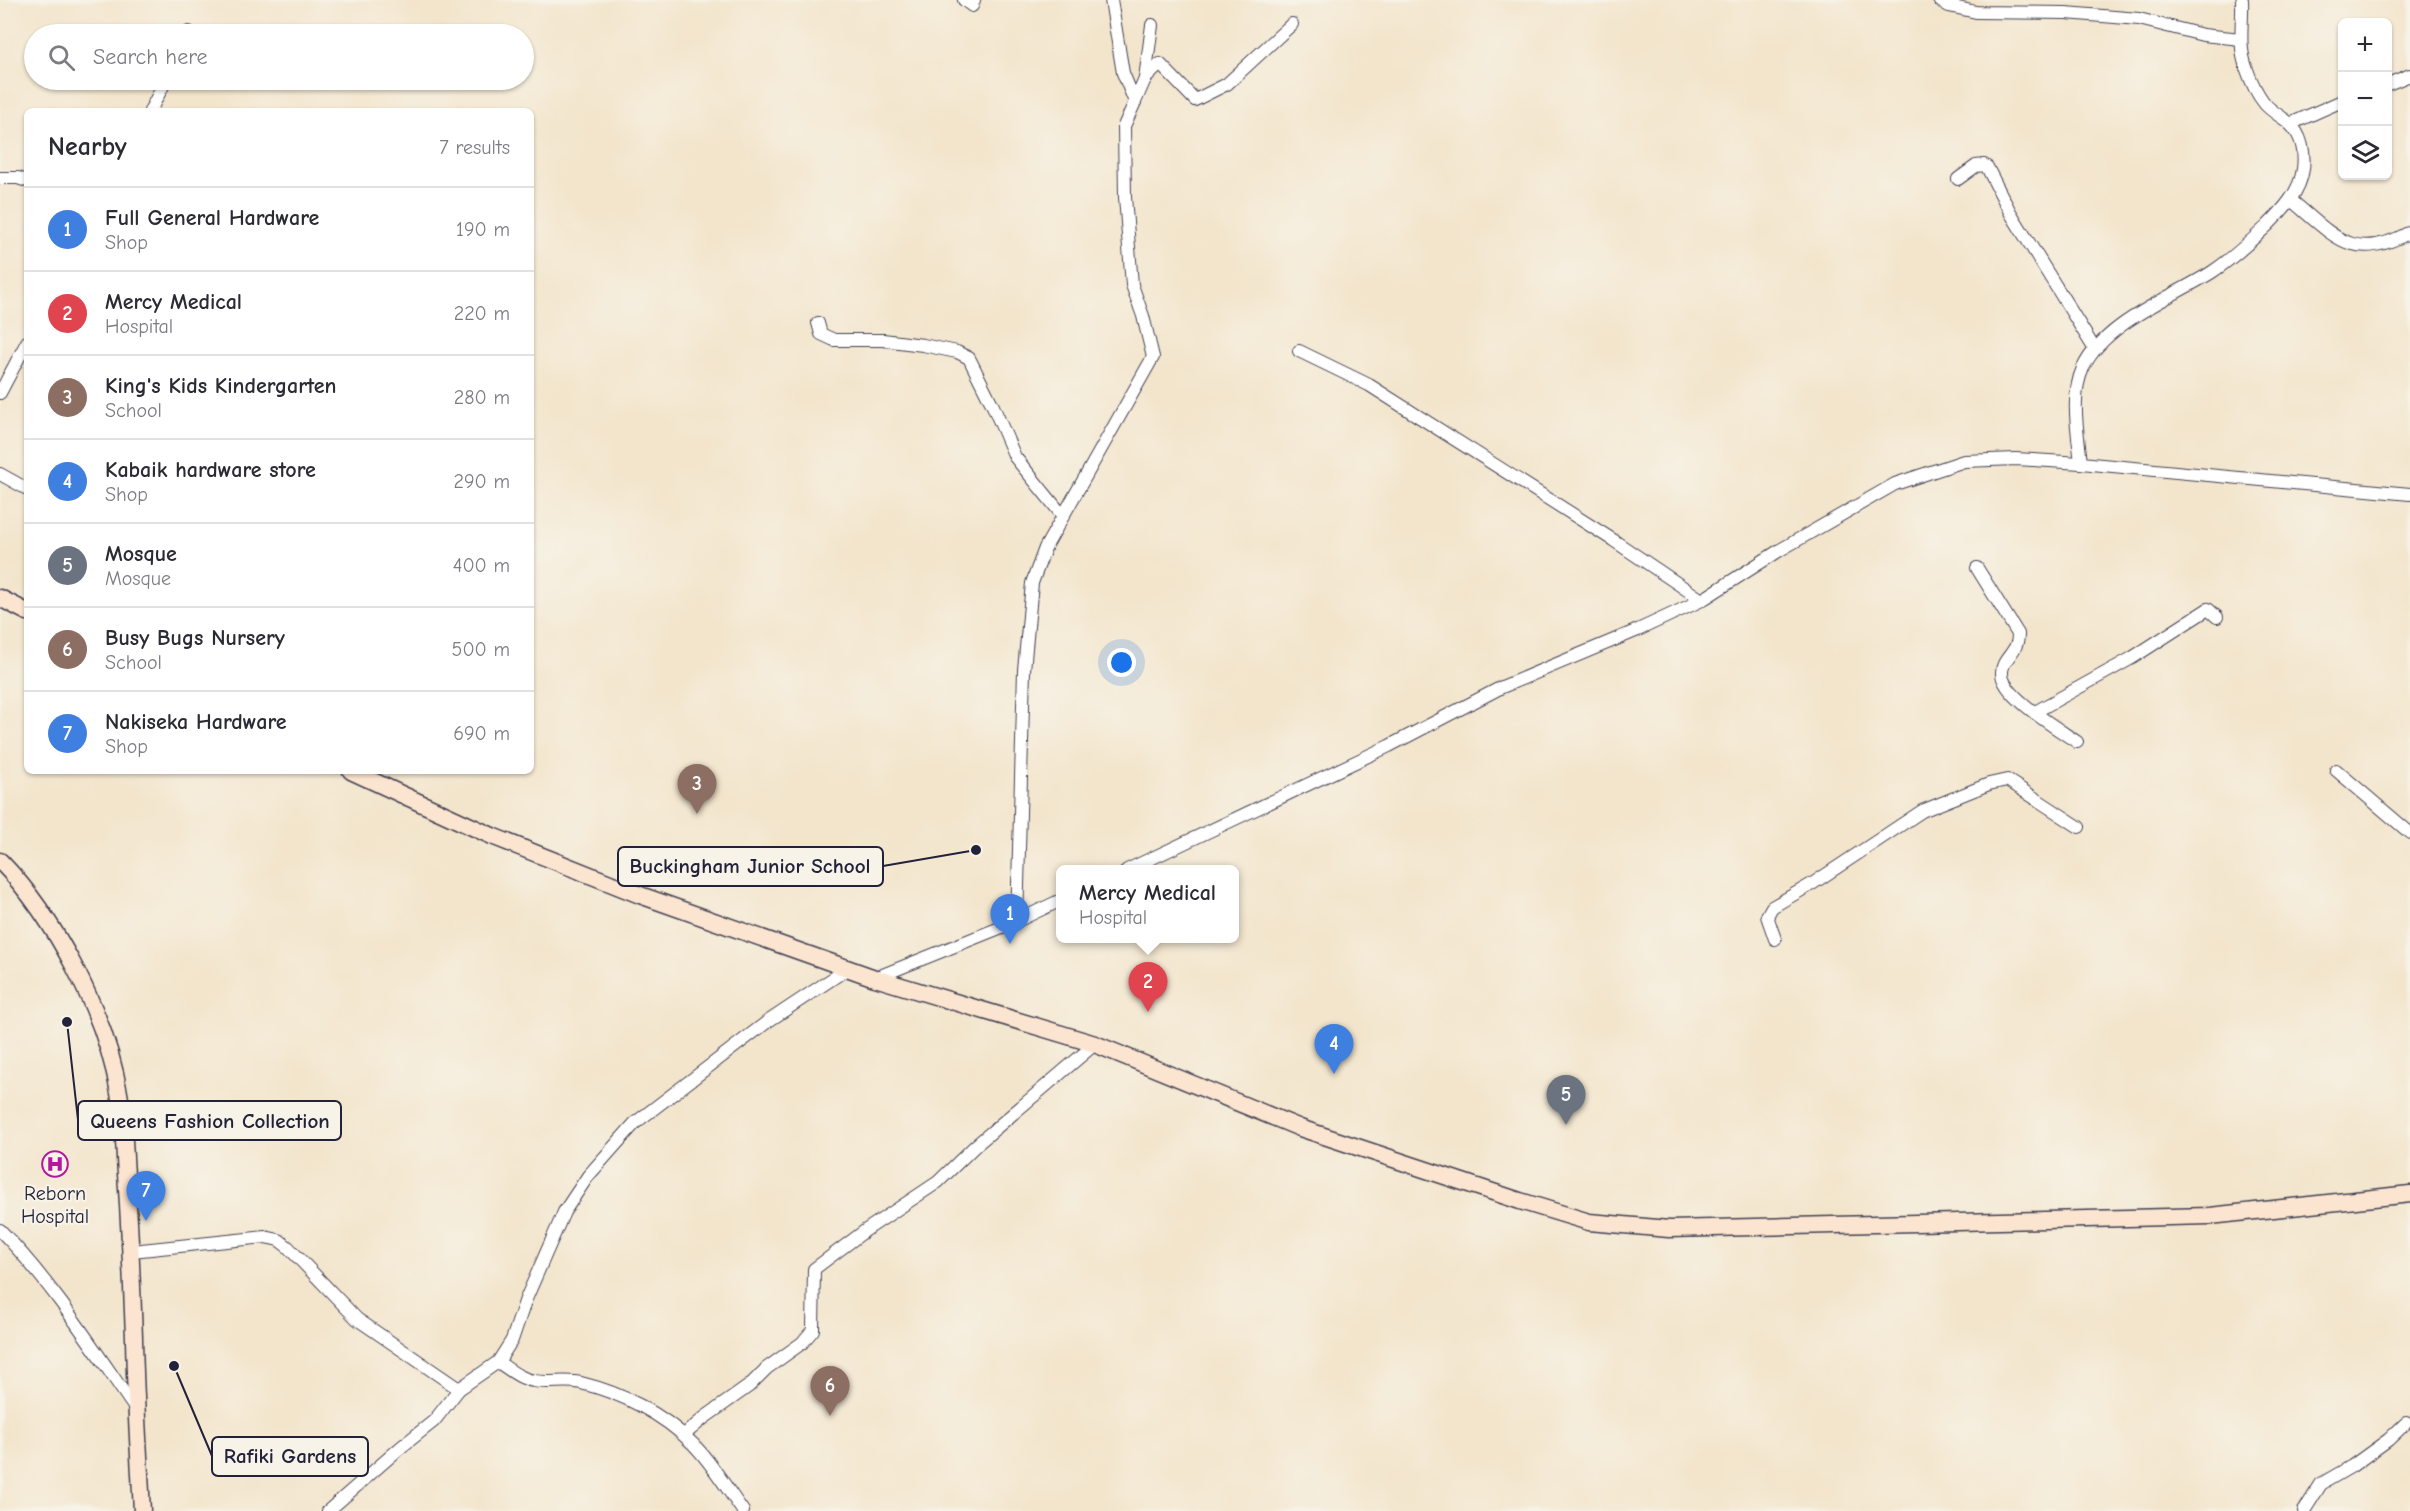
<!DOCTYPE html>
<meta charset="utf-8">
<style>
body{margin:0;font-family:"Comic Neue",sans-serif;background:#f2f2f3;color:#2b2b33}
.controls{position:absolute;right:18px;top:18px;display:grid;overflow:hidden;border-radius:9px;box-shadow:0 2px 4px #0004}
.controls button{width:54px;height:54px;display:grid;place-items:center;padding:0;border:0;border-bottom:2px solid #e1e1e2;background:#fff;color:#2b2b33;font:30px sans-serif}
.you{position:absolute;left:1122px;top:663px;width:21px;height:21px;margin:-15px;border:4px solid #fff;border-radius:50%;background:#1a73e8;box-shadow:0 0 0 9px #1a73e833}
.badge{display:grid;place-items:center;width:39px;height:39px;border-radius:50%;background:#b45309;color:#fff;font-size:20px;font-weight:700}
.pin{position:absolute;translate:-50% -50px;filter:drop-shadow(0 2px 3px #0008)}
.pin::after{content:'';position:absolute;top:32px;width:21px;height:18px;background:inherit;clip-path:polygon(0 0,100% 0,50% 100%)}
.popup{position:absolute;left:1056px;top:865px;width:183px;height:78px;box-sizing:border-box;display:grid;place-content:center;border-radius:9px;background:#fff;filter:drop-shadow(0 2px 4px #0005);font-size:20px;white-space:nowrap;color:#7c7c81}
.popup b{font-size:22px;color:#2b2b33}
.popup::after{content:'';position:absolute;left:50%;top:100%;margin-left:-12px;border:12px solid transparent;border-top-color:#fff}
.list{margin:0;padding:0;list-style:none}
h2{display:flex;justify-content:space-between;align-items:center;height:78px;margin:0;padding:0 24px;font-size:26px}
h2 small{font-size:20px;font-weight:400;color:#7c7c81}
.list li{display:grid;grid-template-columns:39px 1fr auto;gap:18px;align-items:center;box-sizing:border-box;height:84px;padding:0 24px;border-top:2px solid #e1e1e2}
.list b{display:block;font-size:22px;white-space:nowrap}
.list p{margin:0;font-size:20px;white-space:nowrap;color:#7c7c81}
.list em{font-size:20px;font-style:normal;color:#7c7c81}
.icon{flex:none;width:33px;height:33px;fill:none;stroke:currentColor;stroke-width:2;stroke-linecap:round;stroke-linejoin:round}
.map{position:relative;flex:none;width:2410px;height:1511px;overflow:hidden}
.search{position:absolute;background:#fff;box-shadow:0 2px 4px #0004;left:24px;top:24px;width:510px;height:66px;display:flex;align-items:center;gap:15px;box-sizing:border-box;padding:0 21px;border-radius:33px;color:#7c7c81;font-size:22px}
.panel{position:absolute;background:#fff;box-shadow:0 2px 4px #0004;left:24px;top:108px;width:510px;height:666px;border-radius:9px}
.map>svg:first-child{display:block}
</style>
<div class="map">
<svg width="2410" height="1511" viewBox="0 0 2410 1511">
<rect width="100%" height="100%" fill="#f7f3e8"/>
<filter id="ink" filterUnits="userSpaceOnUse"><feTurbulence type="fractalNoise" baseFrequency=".0167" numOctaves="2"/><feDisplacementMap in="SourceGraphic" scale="12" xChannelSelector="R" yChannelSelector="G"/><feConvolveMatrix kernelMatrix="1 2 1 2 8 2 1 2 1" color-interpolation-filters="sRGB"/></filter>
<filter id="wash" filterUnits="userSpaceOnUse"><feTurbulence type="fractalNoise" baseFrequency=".008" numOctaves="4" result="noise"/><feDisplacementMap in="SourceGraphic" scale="24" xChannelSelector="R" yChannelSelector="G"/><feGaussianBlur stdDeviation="1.35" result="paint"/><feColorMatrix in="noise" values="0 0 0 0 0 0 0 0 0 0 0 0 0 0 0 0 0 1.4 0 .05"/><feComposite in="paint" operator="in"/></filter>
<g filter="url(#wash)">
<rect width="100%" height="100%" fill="#f3e5cc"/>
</g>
<g filter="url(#ink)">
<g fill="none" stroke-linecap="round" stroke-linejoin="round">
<g stroke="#413f51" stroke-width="14">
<g id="street">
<path d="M964,0L972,6L974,0"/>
<path d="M1939,0L1949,6L1976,12L2066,13L2139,19L2203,35L2241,39"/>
<path d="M188,34L189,32"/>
<path d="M1145,79L1160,64L1195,100L1227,84L1292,24"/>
<path d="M2388,84L2410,75"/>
<path d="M1135,102L1145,79L1152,25"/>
<path d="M150,111L166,80"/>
<path d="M2290,124L2342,101"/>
<path d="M0,178H18L27,181"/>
<path d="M1958,179L1976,166L1984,165L1987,167L2010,212L2094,348"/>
<path d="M2291,200C2334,236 2353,264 2410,232"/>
<path d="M818,323L821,334L834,340H883L923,345L957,352L969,358L993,406L1015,457L1063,516"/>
<path d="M1299,351L1369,385L1613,540L1702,600"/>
<path d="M0,393L27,342"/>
<path d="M2081,463C2078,433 2070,396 2083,368C2104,323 2171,298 2212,272C2232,259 2250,242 2267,226C2283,210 2300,192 2303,169C2305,153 2302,135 2289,123C2281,116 2272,112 2265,104C2257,94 2250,79 2246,67C2238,45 2243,23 2242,0"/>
<path d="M0,474L27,489"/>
<path d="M1977,568L2018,634C2019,652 2002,658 2002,672C2000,695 2060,730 2077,742"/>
<path d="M2035,712L2132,658L2208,609L2217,617"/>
<path d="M2336,770L2410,833"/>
<path d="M1127,870L1389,746L1502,687L1638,630L1702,600L1780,550L1895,484L1964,461L2016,459L2081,463L2410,494"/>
<path d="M1017,921L1024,670L1032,583L1045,548L1153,357L1143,316L1132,285L1125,197L1124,126L1135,102L1123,73L1111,0"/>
<path d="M1775,939L1767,916L1772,907L1812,884L1922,811L1989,784L2007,780L2079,827"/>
<path d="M875,978L1017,921L1061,900"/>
<path d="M0,1230C52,1283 93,1348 136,1410"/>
<path d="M132,1251L265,1237L279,1240L288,1247L357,1319L459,1389"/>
<path d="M498,1362C509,1369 520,1379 534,1381C549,1384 566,1379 581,1383C622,1393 663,1414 693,1444C712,1463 727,1489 743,1511"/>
<path d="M684,1435L704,1418L749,1386L767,1368L802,1343L813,1330L814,1269L866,1230L938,1182L975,1146L1095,1044"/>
<path d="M328,1511L400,1448L434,1421L459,1389L498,1362L512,1340L526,1299L564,1212L588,1176L635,1123L767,1022L847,969"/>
<path d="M2304,1511L2321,1484L2352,1466L2388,1440L2406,1423"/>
</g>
</g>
<g stroke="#413f51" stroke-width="19">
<g id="secondary">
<path d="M0,598L27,612"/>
<path d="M351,771L492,836L640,895L875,978L1095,1044L1300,1128L1520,1201L1589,1222L1669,1229L2210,1216L2410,1194"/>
<path d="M0,861C55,917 106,1015 119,1093C124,1120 124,1147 126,1174C130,1229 132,1283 134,1338C135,1396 139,1453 142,1511"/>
</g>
</g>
<use href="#street" stroke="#fff" stroke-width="12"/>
<use href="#secondary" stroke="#fce5d0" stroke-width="16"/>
</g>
</g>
<defs>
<g id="hospital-ring" transform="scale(1.35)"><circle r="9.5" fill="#f7f3e8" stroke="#b5179e" stroke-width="1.5"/><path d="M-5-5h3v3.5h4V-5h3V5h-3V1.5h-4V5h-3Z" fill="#b5179e"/></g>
</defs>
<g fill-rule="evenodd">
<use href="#hospital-ring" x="55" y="1164"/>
</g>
<g text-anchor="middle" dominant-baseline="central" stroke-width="4.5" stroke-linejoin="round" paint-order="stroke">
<g font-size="20" fill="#22223b" stroke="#f7f3e8">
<text x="55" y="1193">Reborn<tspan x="55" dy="23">Hospital</tspan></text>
</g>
</g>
<path fill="none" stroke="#22223b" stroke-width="2" d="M976 850L883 866M67 1022L78 1120M174 1366L212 1456"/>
<g fill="#22223b" stroke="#f7f3e8" stroke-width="2">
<circle cx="976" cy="850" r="6"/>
<circle cx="67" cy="1022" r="6"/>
<circle cx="174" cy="1366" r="6"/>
</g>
<g fill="#f7f3e8" stroke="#22223b" stroke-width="2">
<rect x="618" y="847" width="265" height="39" rx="6"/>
<rect x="78" y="1101" width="263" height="39" rx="6"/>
<rect x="212" y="1437" width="156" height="39" rx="6"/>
</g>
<g font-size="21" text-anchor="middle" font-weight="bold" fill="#22223b">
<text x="750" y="873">Buckingham Junior School</text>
<text x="210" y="1128">Queens Fashion Collection</text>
<text x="290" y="1463">Rafiki Gardens</text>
</g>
</svg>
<div class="controls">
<button>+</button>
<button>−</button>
<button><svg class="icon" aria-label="layers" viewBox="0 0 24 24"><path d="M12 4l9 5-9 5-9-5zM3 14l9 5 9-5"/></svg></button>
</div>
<div class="you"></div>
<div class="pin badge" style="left:1010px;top:944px;background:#3f7fe0">1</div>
<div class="pin badge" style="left:1148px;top:1012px;background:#e0444e">2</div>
<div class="popup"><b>Mercy Medical</b>Hospital</div>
<div class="pin badge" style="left:697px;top:814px;background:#8d6e63">3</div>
<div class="pin badge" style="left:1334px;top:1074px;background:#3f7fe0">4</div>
<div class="pin badge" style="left:1566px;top:1125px;background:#6b7280">5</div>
<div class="pin badge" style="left:830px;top:1416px;background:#8d6e63">6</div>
<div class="pin badge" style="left:146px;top:1221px;background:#3f7fe0">7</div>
<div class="search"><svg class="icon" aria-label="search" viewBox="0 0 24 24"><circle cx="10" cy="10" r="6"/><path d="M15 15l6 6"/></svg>Search here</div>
<section class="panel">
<h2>Nearby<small>7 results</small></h2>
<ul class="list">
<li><span class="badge" style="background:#3f7fe0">1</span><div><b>Full General Hardware</b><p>Shop</p></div><em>190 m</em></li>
<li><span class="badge" style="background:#e0444e">2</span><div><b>Mercy Medical</b><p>Hospital</p></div><em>220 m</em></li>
<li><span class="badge" style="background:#8d6e63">3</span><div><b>King's Kids Kindergarten</b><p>School</p></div><em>280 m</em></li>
<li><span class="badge" style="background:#3f7fe0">4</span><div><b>Kabaik hardware store</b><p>Shop</p></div><em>290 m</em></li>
<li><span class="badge" style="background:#6b7280">5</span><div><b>Mosque</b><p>Mosque</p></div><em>400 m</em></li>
<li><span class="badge" style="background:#8d6e63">6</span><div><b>Busy Bugs Nursery</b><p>School</p></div><em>500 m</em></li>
<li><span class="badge" style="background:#3f7fe0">7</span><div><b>Nakiseka Hardware</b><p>Shop</p></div><em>690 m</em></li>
</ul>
</section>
</div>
